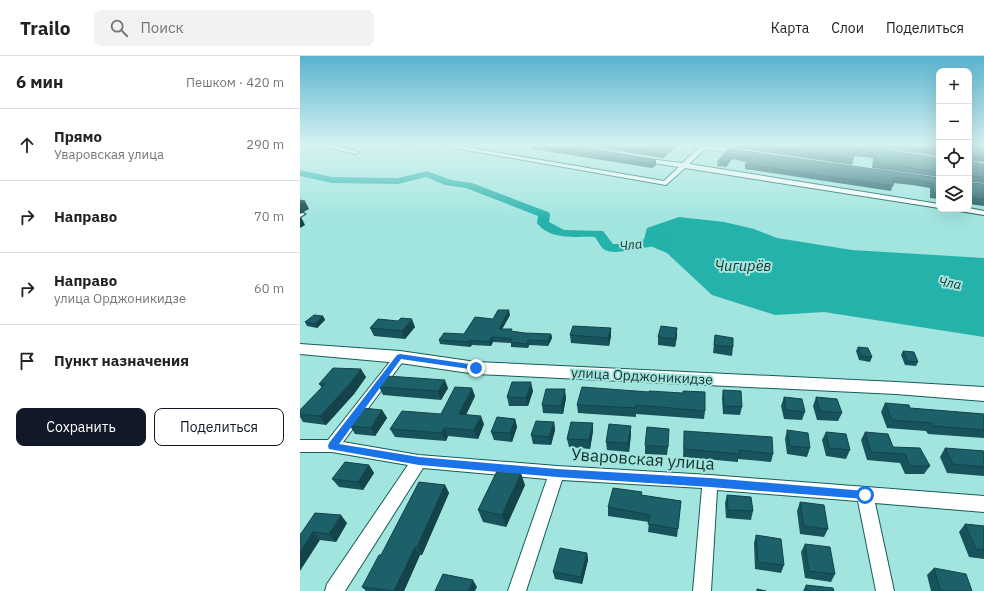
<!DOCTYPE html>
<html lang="ru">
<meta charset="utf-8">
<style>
body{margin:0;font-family:"IBM Plex Sans",sans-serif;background:#f2f2f2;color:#222}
.controls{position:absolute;right:12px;top:12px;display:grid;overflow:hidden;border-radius:8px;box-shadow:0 4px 16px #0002}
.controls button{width:36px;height:36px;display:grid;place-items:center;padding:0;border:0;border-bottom:1px solid #e0e0e0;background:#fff;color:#222;font:20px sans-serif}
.stop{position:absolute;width:12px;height:12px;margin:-9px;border:3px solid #1a73e8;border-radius:50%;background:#fff}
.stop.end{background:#1a73e8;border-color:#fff;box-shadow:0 1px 4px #0008}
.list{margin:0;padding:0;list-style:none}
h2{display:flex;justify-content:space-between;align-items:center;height:52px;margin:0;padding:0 16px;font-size:17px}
h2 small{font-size:13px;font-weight:400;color:#767676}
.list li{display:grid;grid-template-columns:26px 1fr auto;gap:12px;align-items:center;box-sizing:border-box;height:72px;padding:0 16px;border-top:1px solid #e0e0e0}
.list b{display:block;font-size:15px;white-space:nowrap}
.list p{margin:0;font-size:13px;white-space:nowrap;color:#767676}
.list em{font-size:13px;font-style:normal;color:#767676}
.actions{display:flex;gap:8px;padding:12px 16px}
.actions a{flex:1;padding:9px 0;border:1px solid #111827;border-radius:8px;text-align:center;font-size:14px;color:#111827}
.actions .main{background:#111827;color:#fff}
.icon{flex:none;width:22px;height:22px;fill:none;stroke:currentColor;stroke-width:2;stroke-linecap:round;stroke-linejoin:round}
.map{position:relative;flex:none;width:684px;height:535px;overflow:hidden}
header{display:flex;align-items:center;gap:24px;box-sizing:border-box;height:56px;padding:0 20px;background:#fff;border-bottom:1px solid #e0e0e0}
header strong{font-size:19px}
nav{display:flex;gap:22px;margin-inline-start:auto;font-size:14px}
.search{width:280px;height:36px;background:#f2f2f2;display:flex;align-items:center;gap:10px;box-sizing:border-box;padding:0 14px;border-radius:8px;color:#767676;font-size:15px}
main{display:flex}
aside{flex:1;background:#fff}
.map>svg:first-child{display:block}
</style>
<header>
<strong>Trailo</strong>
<div class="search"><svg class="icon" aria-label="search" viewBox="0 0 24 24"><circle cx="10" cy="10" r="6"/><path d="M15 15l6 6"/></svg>Поиск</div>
<nav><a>Карта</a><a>Слои</a><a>Поделиться</a></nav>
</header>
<main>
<aside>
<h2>6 мин<small>Пешком · 420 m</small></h2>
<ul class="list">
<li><svg class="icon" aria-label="ahead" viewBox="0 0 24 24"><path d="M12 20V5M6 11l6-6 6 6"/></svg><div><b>Прямо</b><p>Уваровская улица</p></div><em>290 m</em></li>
<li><svg class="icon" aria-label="right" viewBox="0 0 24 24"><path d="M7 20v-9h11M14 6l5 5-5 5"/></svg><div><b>Направо</b></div><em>70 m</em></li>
<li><svg class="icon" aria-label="right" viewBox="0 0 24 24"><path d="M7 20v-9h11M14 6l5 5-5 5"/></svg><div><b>Направо</b><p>улица Орджоникидзе</p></div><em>60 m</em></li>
<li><svg class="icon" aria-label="arrive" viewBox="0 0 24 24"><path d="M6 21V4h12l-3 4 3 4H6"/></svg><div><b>Пункт назначения</b></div></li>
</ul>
<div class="actions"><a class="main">Сохранить</a><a>Поделиться</a></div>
</aside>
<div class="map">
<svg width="684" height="535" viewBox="0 0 684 535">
<rect width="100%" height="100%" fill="#a2e5df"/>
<path fill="#24b2aa" d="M379,161L424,166L454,173L477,182L552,194L684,202V281L524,256L475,259L412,239L367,197L343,187L347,172Z"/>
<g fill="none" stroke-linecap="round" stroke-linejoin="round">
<path fill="#24b2aa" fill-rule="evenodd" d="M0,114L32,121L98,122L127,115L151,124L172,127L248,156L250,158L249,166L264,174L303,175L313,188H318L364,180L368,181L370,184L368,187L364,188C351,190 315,200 305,194C301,192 298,185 295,181C276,180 251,185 237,167L238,160L166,132L145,129L126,121L98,128L32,127L0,120Z"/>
<g stroke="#155d58" stroke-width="2.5">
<path id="lane" d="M2,157L5,158L0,161V158Z"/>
</g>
<g stroke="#155d58" stroke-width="2">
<g id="street">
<path d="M17,89H31L59,96L56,98Z"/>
<path d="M138,89H153L364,125L379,111L342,105L340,104V102L382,107L399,92L389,89H408L441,94L444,96L441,98L405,93L389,108L639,148V152L385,112L366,129Z"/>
<path d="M669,152L684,155V159L659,155L655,153Z"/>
<path d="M100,297L104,298L106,301L104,304L43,386L119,399L257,410L410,419L684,440V456L575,447L594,535H576L558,445L417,434L411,535H393L402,432L262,424L226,535H208L247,423L123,412L45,535H25L27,528L108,409L32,396H0V384H28L96,298Z"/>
</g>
</g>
<g stroke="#155d58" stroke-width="2">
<path id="secondary" d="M0,288L100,295L176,306L596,326L684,331V345L596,338L176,318L100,307L0,298Z"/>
</g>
<use href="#lane" fill="#fff" fill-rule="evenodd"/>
<use href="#street" fill="#fff" fill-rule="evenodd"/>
<use href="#secondary" fill="#fff" fill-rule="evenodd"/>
</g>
<g fill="#18535b">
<path d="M92,89H117L109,92Z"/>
<path d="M232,89H270L356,104V109L352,112L233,93Z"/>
<path d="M281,89H378L363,102Z"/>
<path d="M436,89H552L639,102V121L572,112L573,102L554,100L552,109L436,92Z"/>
<path d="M555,89H639V100Z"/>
<path d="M669,90L684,91V106L671,105V106L684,108V127L671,126V127L684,128V150L669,148Z"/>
<path d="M428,93L639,122V143L630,142V132L612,129L593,127L591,135L445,113V108L447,106L432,103L426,111L417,110L418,105Z"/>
<path d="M210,259L202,273L212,276L225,277L251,278L252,282L248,290L229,289L228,292L211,291V287L193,286L191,290L172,289L170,291L140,288L139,284L164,278Z"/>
<path d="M23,260L25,264L17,272L7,270L5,266Z"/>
<path d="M115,271L105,283L74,280L70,272Z"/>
<path d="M311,272V280L309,290L271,287L270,279Z"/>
<path d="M377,272V280L375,291L358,289V281Z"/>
<path d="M415,279L433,291L432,300L413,297Z"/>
<path d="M558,291L572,301L570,306L559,304L556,295Z"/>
<path d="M603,295L618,306L616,310L605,309L601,299Z"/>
<path d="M66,321L54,338L26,369L3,366L0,361V354L22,332L19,328Z"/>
<path d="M79,331L148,332L141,344L83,339Z"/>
<path d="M282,331L405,355L404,363L336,358V361L278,357L277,349Z"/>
<path d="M423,334L442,351L440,359L423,358L422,342Z"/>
<path d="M233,335L228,350H209L207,341Z"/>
<path d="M175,340L166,359L184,368L178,383L148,380L146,385L95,381L90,373L141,358Z"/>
<path d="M484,341L505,356L502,364L484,363L481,350Z"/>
<path d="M516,341L542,357L538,365L517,364L513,350Z"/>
<path d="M266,342L263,358L243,357L242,349Z"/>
<path d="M585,347L610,352L684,358V382L628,378L626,375L587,372L581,356Z"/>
<path d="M82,354L87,362L75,380L55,378L50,370Z"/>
<path d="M215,363L217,371L212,386L194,384L191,376Z"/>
<path d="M254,366L255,374L251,389L233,388L231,379Z"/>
<path d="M487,374L510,392L507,401L487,398L485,383Z"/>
<path d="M293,375L290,393L269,391L267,383Z"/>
<path d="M384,375L473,398L471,406L438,403V406L383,401Z"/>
<path d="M526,376L550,394L546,403L526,400L522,384Z"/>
<path d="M565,376L593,391L630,410L624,418H605L600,407L567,404L561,384Z"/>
<path d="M331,378L329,396L307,394L306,386Z"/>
<path d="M345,389L368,391L367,399L345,398Z"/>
<path d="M645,392L684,395V420L647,417L640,401Z"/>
<path d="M69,409L74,417L63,434L39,431L32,423Z"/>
<path d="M145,429L149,437L122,499H120L104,535H66L62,531L81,499Z"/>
<path d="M225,429L206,471L183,466L178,454Z"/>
<path d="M342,439L381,445L377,481L348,476L349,466L308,460V451Z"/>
<path d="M427,439L453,455L451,464L426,462L425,447Z"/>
<path d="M500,446L528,473L524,481L500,478L497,455Z"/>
<path d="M47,467L36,486L20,484L0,479Z"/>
<path d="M665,468L684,470V503L669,501L659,476Z"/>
<path d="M456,479L484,509L481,517L455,513L454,487Z"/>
<path d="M505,488L535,518L531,526L505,522L501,496Z"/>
<path d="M287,497L288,504L282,528L255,523L253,516Z"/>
<path d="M634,512L672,535H631L627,519Z"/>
<path d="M506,529L534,535H503Z"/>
</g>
<g fill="#14434a">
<path d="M108,89H117L109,92Z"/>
<path d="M374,89H378L363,102V98Z"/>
<path d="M433,98L432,103L426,111V106Z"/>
<path d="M356,104V109L352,112V108Z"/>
<path d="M5,145L9,153L0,158V147Z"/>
<path d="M1,161L5,169L0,172V162Z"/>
<path d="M209,254L210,259L200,277L199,273Z"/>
<path d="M23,260L25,264L17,272L15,268Z"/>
<path d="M112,263L115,271L105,283L102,275Z"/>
<path d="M311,272V280L309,290L308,282Z"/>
<path d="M377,272V280L375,291V283Z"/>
<path d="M251,278L252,282L248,290V285Z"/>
<path d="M192,281L193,286L191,290L189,286Z"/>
<path d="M170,284L172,289L170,291L169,286Z"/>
<path d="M228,284L229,289L228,292L227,288Z"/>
<path d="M61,313L66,321L54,338L26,369L20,360Z"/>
<path d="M145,324L148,332L141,344L138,335Z"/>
<path d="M231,326L233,335L228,350L226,342Z"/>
<path d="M172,332L175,340L162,367L159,358Z"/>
<path d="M265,333L266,342L263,358L261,350Z"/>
<path d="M82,354L87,362L75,380L71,372Z"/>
<path d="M181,360L184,368L178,383L174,374Z"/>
<path d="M215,363L217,371L212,386L210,377Z"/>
<path d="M254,366L255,374L251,389L249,381Z"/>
<path d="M293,367V375L290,393L289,384Z"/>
<path d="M331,370V378L329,396L328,387Z"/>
<path d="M144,372L148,380L146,385L142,377Z"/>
<path d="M69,409L74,417L63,434L58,426Z"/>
<path d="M221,417L225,429L206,471L202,459Z"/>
<path d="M145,429L149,437L122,499L117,491Z"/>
<path d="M41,459L47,467L36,486L29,478Z"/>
<path d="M13,476L20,484L0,515V496Z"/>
<path d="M115,491L120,499L104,535H94Z"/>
<path d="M287,497L288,504L282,528L281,521Z"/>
<path d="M173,524L177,531L175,535H168Z"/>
</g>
<g fill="#1c606a" stroke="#14434a">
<path d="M234,89H270L356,104L352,108Z"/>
<path d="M308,89H374L363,98Z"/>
<path d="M455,89H552L639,102V116L574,106V97L555,94L553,103Z"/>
<path d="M594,89H639V95Z"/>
<path d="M669,90L684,91V101L670,100L671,106L684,108V122L671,120V127L684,128V144L669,141Z"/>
<path d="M428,93L639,122V137L633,136L632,127L614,124L594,121L593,130L445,108L451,101L433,98L426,106L418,105Z"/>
<path d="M0,144L5,145L0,147Z"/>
<path d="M198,254H209L199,273H212L211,275L225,277L251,278L248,285L228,284L227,288L210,286L212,283L192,281L189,286L170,284L169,286L139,284L144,277L164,278L175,261L193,263Z"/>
<path d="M14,259L23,260L15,268L5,266Z"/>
<path d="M101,262L112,263L102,275L70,272L78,263L98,265Z"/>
<path d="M273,270L311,272L308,282L270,279Z"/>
<path d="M361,270L377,272L375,283L358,281Z"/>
<path d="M415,279L433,282V291L414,289Z"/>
<path d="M558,291L568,292L572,301L561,300Z"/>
<path d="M603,295L614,296L618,306L607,305Z"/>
<path d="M33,312L61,313L49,329L20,360L0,358V354L25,328H19Z"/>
<path d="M87,320L145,324L138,335L79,331Z"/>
<path d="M212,326H231L226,342L207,341Z"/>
<path d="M155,331L172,332L159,358L181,360L174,374L144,372L142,377L90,373L102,355L141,358Z"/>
<path d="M282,331L349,336V335L383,337V335L405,336V355L336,349V352L277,349Z"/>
<path d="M246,333H265L261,350L242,349Z"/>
<path d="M423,334L441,335L442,351L424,350Z"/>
<path d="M484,341L502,343L505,356L486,354Z"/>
<path d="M516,341L537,343L542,357L520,355Z"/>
<path d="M585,347L609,349L610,352L684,358V374L633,370L632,367L592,364Z"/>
<path d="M63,352L82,354L71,372L50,370Z"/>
<path d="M197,361L215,363L210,377L191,376Z"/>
<path d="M236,365L254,366L249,381L231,379Z"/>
<path d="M271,366L293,367L289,384L267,383Z"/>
<path d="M309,368L331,370L328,387L306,386Z"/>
<path d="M347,371L369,373L368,391L345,389Z"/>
<path d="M487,374L508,377L510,392L490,390Z"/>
<path d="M384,375L472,381L473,398L439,394L440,398L384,393Z"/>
<path d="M526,376L546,378L550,394L529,392Z"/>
<path d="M565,376L588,378L593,391L620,392L630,410H610L605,398L571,396Z"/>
<path d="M645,392L684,395V411L653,408Z"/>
<path d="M45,406L69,409L58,426L32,423Z"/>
<path d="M198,413L221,417L202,459L178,454Z"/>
<path d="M119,426L145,429L117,491H115L94,535L62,531L79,499H81Z"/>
<path d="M313,432L342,436L341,439L381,445L378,473L348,468L350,459L308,451Z"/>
<path d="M427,439L451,441L453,455L428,454Z"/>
<path d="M500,446L524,449L528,473L504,470Z"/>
<path d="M15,457L41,459L29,478L13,476L0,496V479Z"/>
<path d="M665,468L684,470V494L676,493Z"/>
<path d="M456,479L481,483L484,509L458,506Z"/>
<path d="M505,488L530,491L535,518L509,515Z"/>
<path d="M260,492L287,497L281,521L253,516Z"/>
<path d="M634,512L666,518L672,535H644L640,534Z"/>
<path d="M143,518L173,524L168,535H135Z"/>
<path d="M506,529L533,532L534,535H507Z"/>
<path d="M457,533L466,535H457Z"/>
</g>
<linearGradient id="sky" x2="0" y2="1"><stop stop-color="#59b3cf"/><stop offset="0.54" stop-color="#d5f3f1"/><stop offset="1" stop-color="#d5f3f1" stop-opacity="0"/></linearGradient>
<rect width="684" height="164" fill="url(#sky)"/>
<path fill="#1a73e8" d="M100,298L176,309L180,312L176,314L101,303L39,388L119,401L257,413L410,422L565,435L568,436L570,439L568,442L565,443L410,431L257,421L119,409L29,393L28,390L29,387L97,299Z"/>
<g text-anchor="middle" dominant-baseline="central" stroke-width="4" stroke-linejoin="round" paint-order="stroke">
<g font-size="13" font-style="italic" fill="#1b312f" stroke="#a2e5df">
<text transform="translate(331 189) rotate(-7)">Чла</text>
<text transform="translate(650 227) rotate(10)">Чла</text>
</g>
<g font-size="14" fill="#173230" stroke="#a2e5df">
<text transform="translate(342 320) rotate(3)">улица Орджоникидзе</text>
</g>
<g font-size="15" font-style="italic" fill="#1b312f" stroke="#a2e5df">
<text x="443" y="209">Чигирёв</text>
</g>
<g font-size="17" fill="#173230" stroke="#a2e5df">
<text transform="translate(343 403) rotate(4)">Уваровская улица</text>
</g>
</g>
</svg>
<div class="controls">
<button>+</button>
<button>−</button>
<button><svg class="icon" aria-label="locate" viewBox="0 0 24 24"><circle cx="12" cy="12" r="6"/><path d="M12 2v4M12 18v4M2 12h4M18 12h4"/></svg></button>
<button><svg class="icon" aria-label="layers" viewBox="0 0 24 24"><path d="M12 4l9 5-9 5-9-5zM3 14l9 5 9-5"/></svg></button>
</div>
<div class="stop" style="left:565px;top:439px"></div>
<div class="stop end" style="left:176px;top:312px"></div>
</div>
</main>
